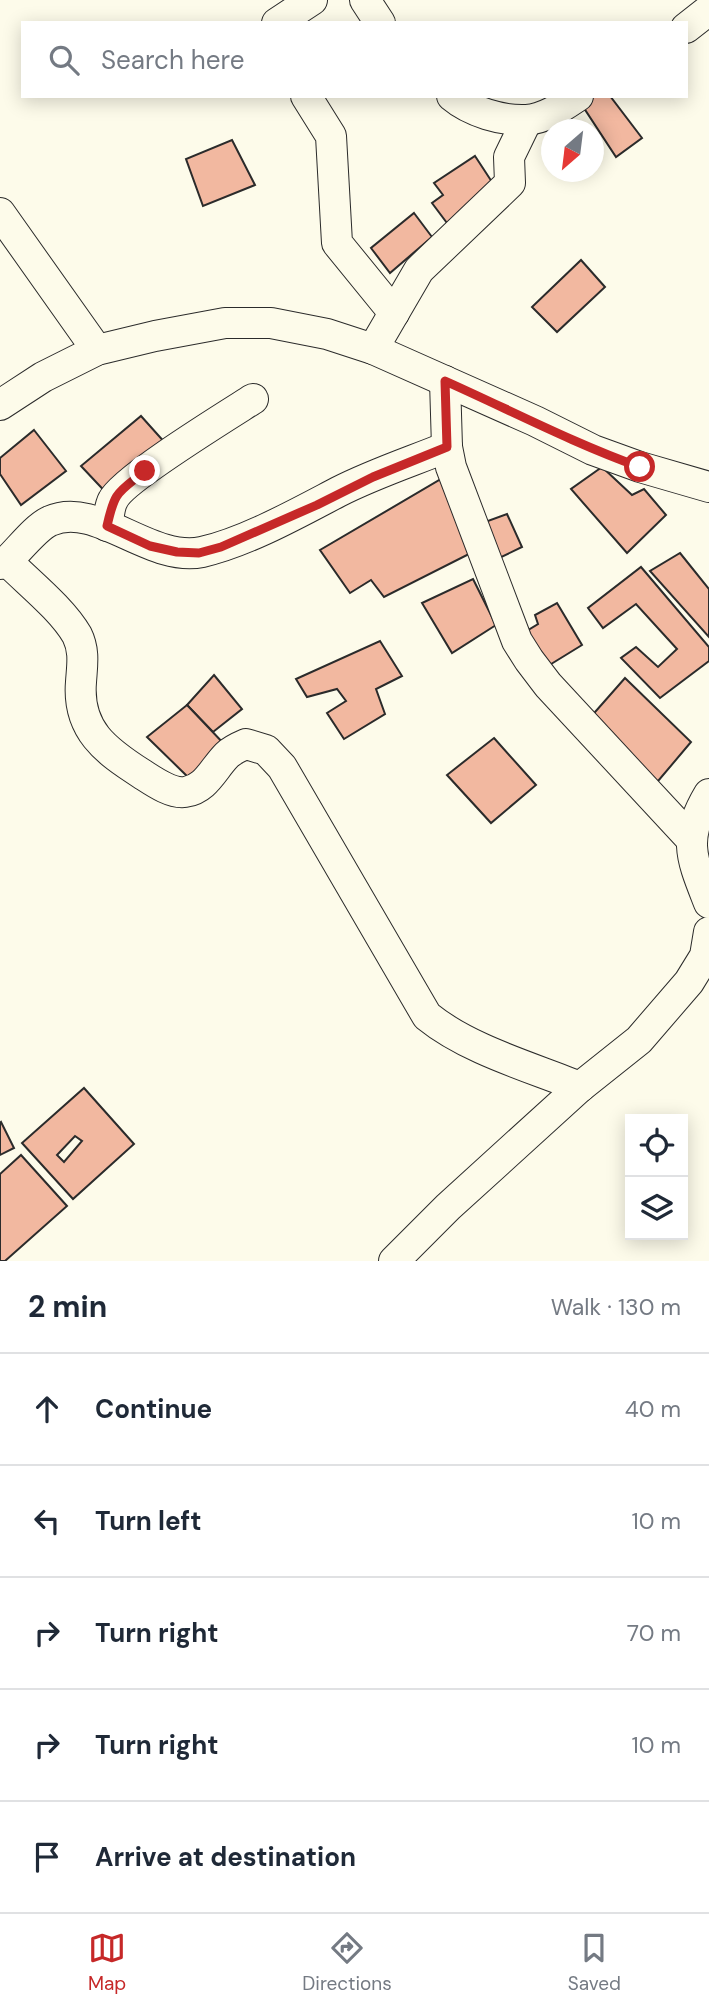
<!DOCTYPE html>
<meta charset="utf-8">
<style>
body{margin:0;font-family:"DM Sans",sans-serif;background:#f2f2f3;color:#1f2937}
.controls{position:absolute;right:21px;bottom:21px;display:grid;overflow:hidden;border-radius:0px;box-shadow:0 4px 18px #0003}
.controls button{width:63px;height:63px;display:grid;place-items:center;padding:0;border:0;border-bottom:2px solid #e0e1e3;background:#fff;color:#1f2937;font:35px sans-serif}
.compass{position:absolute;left:541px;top:119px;width:63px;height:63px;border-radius:50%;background:#fff;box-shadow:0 4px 18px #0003;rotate:208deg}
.stop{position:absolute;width:21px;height:21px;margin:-16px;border:5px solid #c62828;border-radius:50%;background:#fff}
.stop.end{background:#c62828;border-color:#fff;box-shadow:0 2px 7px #0008}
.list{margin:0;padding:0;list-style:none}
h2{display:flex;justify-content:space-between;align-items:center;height:91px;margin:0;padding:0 28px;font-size:30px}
h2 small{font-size:23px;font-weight:400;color:#747a83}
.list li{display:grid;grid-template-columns:46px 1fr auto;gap:21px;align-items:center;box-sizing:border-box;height:112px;padding:0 28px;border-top:2px solid #e0e1e3}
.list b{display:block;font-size:26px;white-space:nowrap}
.list em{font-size:23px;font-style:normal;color:#747a83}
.icon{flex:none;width:38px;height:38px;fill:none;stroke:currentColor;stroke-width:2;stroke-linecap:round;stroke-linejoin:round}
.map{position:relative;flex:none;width:709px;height:1261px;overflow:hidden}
.search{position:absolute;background:#fff;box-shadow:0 4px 18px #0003;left:21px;right:21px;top:21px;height:77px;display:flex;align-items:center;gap:18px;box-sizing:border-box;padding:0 24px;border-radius:0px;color:#747a83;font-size:26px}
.sheet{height:651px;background:#fff}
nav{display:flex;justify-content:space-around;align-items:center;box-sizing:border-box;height:98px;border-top:2px solid #e0e1e3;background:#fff;font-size:19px;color:#747a83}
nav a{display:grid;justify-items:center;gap:4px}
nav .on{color:#c62828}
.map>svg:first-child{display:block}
</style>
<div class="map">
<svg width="709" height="1261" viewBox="0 0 709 1261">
<rect width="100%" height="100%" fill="#fdfbea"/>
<g fill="#f2b8a0" stroke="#2b2b2b" stroke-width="2" fill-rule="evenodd">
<path d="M590,96H610L642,138L616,157L580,102Z"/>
<path d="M232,140L255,185L203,206L186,159Z"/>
<path d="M475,156L494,185L450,227L432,203L443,195L434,183Z"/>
<path d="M414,213L432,237L390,273L371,248Z"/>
<path d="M581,260L605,287L557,332L532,307Z"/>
<path d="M141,416L167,445L113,500L81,466Z"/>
<path d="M34,430L66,471L21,505L0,474V458Z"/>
<path d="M602,467L632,495L644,489L666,515L627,553L571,489Z"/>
<path d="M441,479L473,552L384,597L371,580L350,593L320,550Z"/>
<path d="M507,514L522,547L493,561L474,526Z"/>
<path d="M680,553L709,589V637L650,571Z"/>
<path d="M641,567L709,647V661L660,698L621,658L636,647L658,667L677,649L636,604L603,628L588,608Z"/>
<path d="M473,579L496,625L452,653L422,603Z"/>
<path d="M557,603L582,645L543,669L520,635L538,624L535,615Z"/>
<path d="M380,641L402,676L376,689L385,714L344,739L327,713L346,701L337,689L307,697L296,679Z"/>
<path d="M214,675L242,709L213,732L187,705Z"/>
<path d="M625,678L691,742L653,787L588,720Z"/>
<path d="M187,705L226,746L190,779L147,737Z"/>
<path d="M494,738L536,785L491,823L447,775Z"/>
<path d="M84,1088L134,1144L73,1199L22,1143ZM75,1136L82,1141L64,1162L57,1155Z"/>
<path d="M1,1122L14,1148L0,1155V1123Z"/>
<path d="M21,1155L67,1206L5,1261H0V1174Z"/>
</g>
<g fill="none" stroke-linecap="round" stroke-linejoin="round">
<g stroke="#2b2b2b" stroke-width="32">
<g id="minor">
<path d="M365,0L380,23"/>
<path d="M277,23L312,0"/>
<path d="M686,28L709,10"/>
<path d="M306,96L331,136L337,243L394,313"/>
<path d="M452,96C471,112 502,121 526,120C545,119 563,106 578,96"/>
<path d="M0,213L97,350"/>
<path d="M373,349L419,270L510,183L509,157L527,120"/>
<path d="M445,381L447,447L451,467L517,641L529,660L548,685L691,839"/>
<path d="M0,405L43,377L97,350L155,336L225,323H271L327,334L373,349L535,421L593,450L640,467L709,487"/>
<path d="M107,526C109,518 109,507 113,500C122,480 228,415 253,399"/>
<path d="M7,561C29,583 62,609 77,635C85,651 82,666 81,682C77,730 106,751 142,774C153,781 171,794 185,792C206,789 213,769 227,755C232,750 239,747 246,744L266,750L282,767L427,1016C469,1050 531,1067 580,1087"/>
<path d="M0,564L7,561C18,551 36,527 50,521C96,500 150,563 202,552C246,542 298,513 338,492C373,474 410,462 447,447"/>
<path d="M709,794C682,839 691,857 709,903"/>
<path d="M394,1261L448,1207L580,1087L639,1040L689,982L705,956L709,932"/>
</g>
</g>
<use href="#minor" stroke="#fdfbea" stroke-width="30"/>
</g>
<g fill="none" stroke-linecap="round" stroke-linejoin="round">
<path stroke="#c62828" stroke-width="9" d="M145,471C118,493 115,490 107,526L150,546L177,552L199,553L221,547L317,505L373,477L447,447L445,381C510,410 573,443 640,467"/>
</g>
</svg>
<div class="controls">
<button><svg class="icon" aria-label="locate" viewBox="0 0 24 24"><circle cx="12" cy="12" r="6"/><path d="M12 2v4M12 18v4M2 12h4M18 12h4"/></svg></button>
<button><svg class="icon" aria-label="layers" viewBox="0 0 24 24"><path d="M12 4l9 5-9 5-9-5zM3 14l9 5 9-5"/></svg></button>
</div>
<svg class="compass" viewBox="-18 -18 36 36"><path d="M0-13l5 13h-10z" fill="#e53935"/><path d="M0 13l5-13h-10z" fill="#747a83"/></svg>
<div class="stop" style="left:640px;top:467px"></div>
<div class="stop end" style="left:145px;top:471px"></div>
<div class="search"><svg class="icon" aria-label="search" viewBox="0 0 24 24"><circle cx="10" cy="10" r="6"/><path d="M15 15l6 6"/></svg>Search here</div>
</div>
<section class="sheet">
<h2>2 min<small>Walk · 130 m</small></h2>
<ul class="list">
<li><svg class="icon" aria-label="ahead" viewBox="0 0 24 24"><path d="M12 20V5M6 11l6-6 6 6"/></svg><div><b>Continue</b></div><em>40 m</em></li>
<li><svg class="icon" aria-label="left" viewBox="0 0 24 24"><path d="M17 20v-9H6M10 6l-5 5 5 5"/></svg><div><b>Turn left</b></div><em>10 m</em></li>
<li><svg class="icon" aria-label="right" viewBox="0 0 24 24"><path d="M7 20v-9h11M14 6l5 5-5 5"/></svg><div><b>Turn right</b></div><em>70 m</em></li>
<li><svg class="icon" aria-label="right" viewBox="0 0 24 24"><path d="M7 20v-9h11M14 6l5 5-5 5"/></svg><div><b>Turn right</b></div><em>10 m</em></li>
<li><svg class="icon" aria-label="arrive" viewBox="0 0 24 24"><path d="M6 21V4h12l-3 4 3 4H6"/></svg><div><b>Arrive at destination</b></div></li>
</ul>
</section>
<nav>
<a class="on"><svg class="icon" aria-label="map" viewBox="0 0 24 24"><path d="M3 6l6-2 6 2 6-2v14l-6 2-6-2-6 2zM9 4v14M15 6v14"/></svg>Map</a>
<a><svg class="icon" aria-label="directions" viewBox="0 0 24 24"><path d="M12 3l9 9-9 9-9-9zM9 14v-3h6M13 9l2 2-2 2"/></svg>Directions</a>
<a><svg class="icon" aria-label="saved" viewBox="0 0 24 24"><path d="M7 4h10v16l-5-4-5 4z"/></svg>Saved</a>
</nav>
